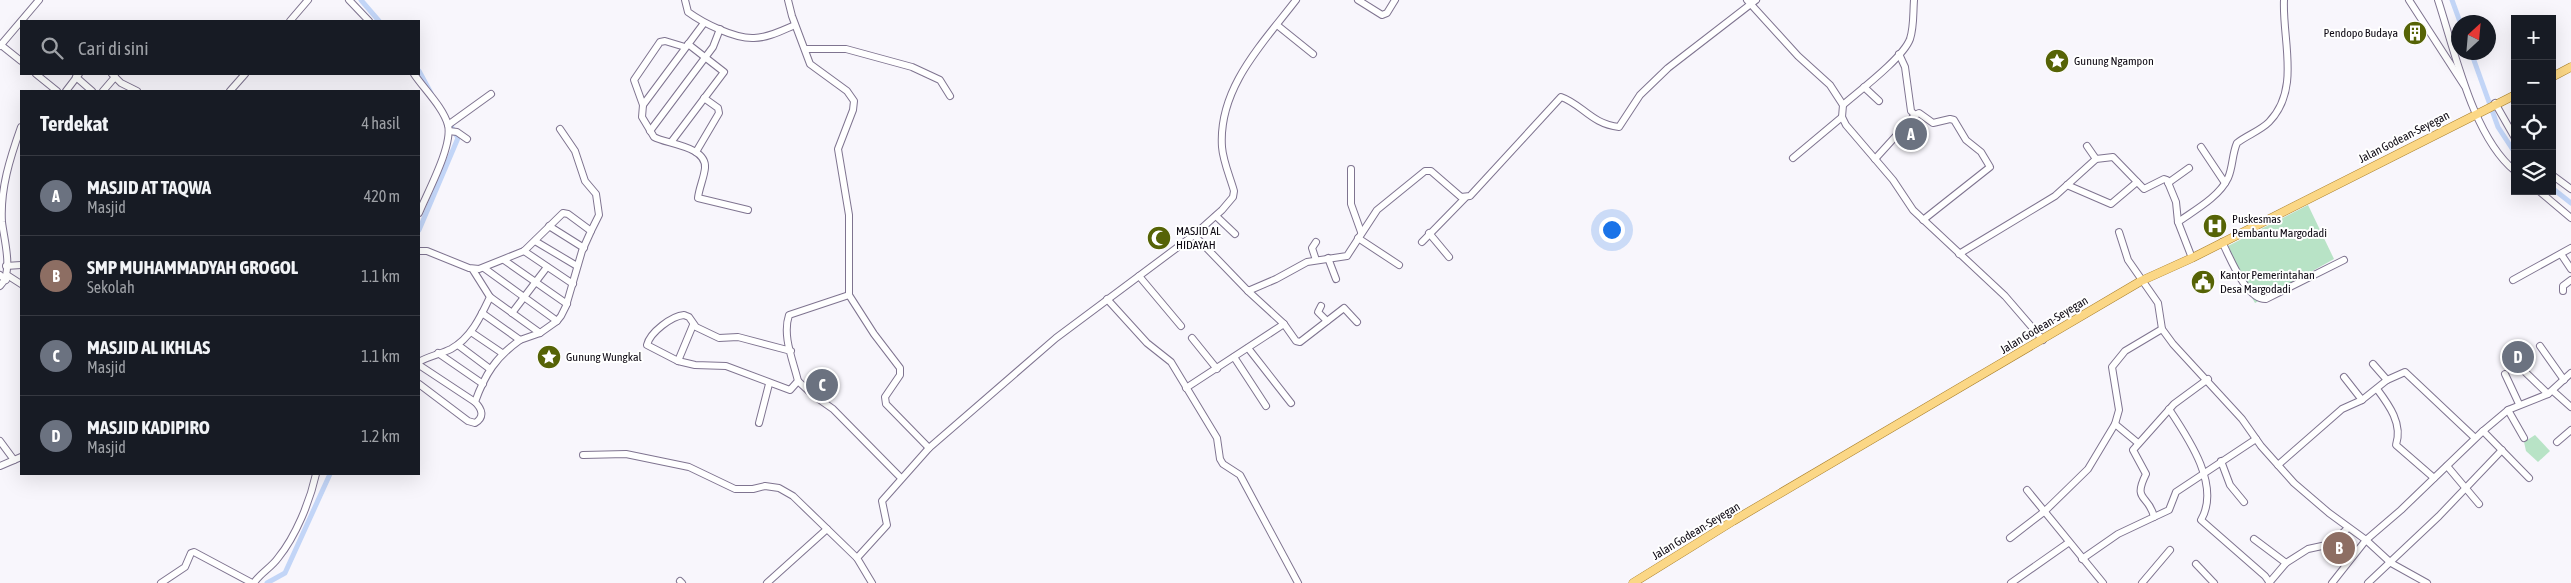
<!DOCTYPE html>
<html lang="id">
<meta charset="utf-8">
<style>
body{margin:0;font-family:"Asap Condensed",sans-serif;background:#242831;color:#f1f3f6}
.controls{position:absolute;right:15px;top:15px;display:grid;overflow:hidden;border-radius:0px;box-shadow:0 5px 20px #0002}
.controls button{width:45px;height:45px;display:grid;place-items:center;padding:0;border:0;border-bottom:1px solid #363941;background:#171b24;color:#f1f3f6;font:25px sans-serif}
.compass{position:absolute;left:2451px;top:15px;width:45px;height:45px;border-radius:50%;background:#171b24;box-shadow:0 5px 20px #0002;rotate:26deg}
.you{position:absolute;left:1611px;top:229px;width:18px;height:18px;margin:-12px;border:4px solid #fff;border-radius:50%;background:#1a73e8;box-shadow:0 0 0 8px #1a73e833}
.badge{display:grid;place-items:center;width:32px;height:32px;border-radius:50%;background:#abb28a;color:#fff;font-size:16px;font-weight:700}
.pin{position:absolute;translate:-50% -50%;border:2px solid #fff;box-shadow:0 1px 5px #0006}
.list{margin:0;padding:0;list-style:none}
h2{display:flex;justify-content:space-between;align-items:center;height:65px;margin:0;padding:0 20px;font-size:21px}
h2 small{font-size:16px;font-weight:400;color:#9ea1a6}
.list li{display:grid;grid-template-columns:32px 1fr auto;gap:15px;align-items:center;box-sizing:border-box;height:80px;padding:0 20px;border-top:1px solid #363941}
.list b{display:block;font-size:19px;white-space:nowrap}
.list p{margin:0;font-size:16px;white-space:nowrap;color:#9ea1a6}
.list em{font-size:16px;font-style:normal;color:#9ea1a6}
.icon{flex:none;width:28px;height:28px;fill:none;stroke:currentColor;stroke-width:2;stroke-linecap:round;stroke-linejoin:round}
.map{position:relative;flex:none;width:2571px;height:583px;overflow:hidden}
.search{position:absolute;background:#171b24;box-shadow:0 5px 20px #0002;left:20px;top:20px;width:400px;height:55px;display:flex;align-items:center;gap:12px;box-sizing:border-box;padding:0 18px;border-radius:0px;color:#9ea1a6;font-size:19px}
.panel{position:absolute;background:#171b24;box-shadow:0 5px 20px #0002;left:20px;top:90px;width:400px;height:385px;border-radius:0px}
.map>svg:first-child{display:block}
</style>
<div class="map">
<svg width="2571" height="583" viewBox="0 0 2571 583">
<rect width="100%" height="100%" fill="#f8f6fc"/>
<g fill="#b8e3c6">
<path d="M2308,205L2334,259L2255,303L2224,248Z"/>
<path d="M2535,435L2550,451L2538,462L2526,451L2524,442Z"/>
</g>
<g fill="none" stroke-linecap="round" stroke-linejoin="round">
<g stroke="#c2d5f7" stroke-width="5">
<path d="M361,0L379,21"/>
<path d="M2452,0L2460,22"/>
<path d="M2471,52L2498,127L2515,153"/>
<path d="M419,71L431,93"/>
<path d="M2552,188L2571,203"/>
<path d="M419,230L458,138L448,121"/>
<path d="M267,583L285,573L330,474"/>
</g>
<g stroke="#7f7490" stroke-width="8">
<g id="minor">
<path d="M349,0L369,21"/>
<path d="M685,0L688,12C703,23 735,39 754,38C768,38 783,30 795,25"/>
<path d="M788,0L792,16L810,64L847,91L854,101L853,110L838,149L849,215V295L874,334L900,368V375L885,397L886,404L929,448"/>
<path d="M1358,0L1382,15L1387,13L1395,0"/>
<path d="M1747,0L1798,56L1830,85L1843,105L1842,117L1846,125L1893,180L1913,210L2005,296L2043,340"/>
<path d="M2409,0L2464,85"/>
<path d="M2438,0C2455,52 2473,137 2515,171"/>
<path d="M290,21L308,0"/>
<path d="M704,23L643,105L642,117L654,137C666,144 707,146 705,168C704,178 699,188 698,198L748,210"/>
<path d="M1277,25L1313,54"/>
<path d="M1,45L21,61"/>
<path d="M0,46L39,0"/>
<path d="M805,49H846L912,67L940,80L950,96"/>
<path d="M1899,54L1905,67L1911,111L1915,115L1919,113L1933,123L1950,119L1954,120L1966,140L1981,152L1990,167L1923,220"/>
<path d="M36,74L57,91"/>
<path d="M112,74L121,83L137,91"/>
<path d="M414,74C424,89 443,107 448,125C453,146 427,193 419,213"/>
<path d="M76,77L92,91"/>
<path d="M1864,87L1879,101"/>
<path d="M66,91L79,74"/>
<path d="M103,91L115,77"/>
<path d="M230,91L245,74"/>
<path d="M2495,103L2515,138"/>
<path d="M643,105L634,80L660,42L665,41L685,47"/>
<path d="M1843,105C1859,91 1903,58 1910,39C1914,27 1913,13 1914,0"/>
<path d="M448,125L491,94"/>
<path d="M560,129L575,151L585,181L596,194L599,215L591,231"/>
<path d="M449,131L457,132L467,139"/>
<path d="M650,131L713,47L720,29"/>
<path d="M672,141L724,72L688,44"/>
<path d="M2087,146L2096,159"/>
<path d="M2201,147L2225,183"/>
<path d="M696,152L719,113L718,108L704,98"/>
<path d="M1793,158L1842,117"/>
<path d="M1875,159L1915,115"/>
<path d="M1351,169V204L1361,232"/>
<path d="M2552,175L2571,189"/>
<path d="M2168,183L2189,168"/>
<path d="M2067,185L2111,204L2137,182"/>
<path d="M2539,191L2571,218"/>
<path d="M1216,216L1235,234"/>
<path d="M2178,222C2195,210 2219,197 2228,178C2233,167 2232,154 2237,143C2247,135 2260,131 2269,122C2301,89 2282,40 2284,0"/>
<path d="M549,226L584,248"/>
<path d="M2119,232L2128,260L2158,303L2162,329L2173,344L2242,419L2261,446L2294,483L2329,513L2366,540L2391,563L2427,583"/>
<path d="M1429,233L1449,257"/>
<path d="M1194,235L1248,291L1276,279L1307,262L1347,256L1377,210L1425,171H1431L1461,197L1470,196L1561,97C1582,104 1591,124 1619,127L1640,95L1668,68L1756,0"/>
<path d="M1358,238L1399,265"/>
<path d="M535,241L577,266"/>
<path d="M1422,242L1465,198"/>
<path d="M2222,242C2231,259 2246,300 2266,299L2344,260"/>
<path d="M419,251H427L469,268L479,269L524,251L563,213L568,214L591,231L582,251L566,306L561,316L557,321L540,333L520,340L482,313"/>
<path d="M524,251L573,284"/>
<path d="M1959,254L2055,196L2096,159L2113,157L2144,189L2164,179L2167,180L2176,202L2178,222L2192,258"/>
<path d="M2561,254L2571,269"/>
<path d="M1328,258L1336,279"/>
<path d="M504,260L567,304"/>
<path d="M1316,260L1312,248L1316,242"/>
<path d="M6,266L21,265"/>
<path d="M484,268L557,321"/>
<path d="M0,275L6,280"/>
<path d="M7,275L21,284"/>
<path d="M1139,276L1181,326"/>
<path d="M2513,280L2571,248"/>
<path d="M0,286C14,272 4,240 2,222C0,189 10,158 21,127"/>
<path d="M2563,291V286L2571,280"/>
<path d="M490,297L540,333"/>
<path d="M1107,299L1147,343L1171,362L1217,438L1220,459L1223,464L1240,475L1298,583"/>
<path d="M1321,306L1318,312L1327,321"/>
<path d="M512,313L547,267"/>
<path d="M1284,324L1296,341L1300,342L1344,308L1357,322"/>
<path d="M471,332L502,353"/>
<path d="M1192,338L1217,369"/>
<path d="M458,345L490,369"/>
<path d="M2540,346L2564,380"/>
<path d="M1248,348L1291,403"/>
<path d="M791,351L738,337L719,338L696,327L689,317L684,315C672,316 650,332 647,345L678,361L695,365L726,366L790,390L798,381C793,360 782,336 789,315L849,295"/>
<path d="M438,353L483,384"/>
<path d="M1234,357L1266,406"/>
<path d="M678,361L693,325"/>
<path d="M419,362C429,356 441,354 451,349C471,338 481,316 490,297L473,270"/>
<path d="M2373,364L2387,380"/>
<path d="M419,365L475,402"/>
<path d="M2519,366L2548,394"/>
<path d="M2505,374L2519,404"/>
<path d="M2344,377L2362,400L2387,380L2405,372L2475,438"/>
<path d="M798,381L813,395L833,409L901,478"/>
<path d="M419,384L468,421L475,423C485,417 482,409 475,402C485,374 496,357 520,340"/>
<path d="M1186,388L1284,324L1248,291"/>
<path d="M2377,389C2389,405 2403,424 2396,445L2434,478"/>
<path d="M2553,391L2571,407"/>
<path d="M2169,409C2189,439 2221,486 2201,520L2265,576L2270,583"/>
<path d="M2508,410L2524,438"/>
<path d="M759,423L769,384"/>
<path d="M2115,424L2138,443"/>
<path d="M2483,431L2529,478"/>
<path d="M0,441L14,460"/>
<path d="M2557,442L2571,430"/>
<path d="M583,455L626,454L689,467L735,489H753L765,486L779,488L793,496L857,558"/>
<path d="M2221,461L2230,485L2244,502"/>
<path d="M2278,465L2342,409L2362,400"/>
<path d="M0,466L21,457"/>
<path d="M2447,466L2479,504"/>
<path d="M2027,490L2103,583"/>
<path d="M2154,517L2169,510L2176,492L2256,439"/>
<path d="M2010,538L2045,511L2088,469L2115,424L2119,410L2112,367L2125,351L2162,329"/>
<path d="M2254,539L2286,563L2308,549L2331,544L2348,528"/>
<path d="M2082,559L2118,534L2154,517C2149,494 2132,502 2146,474L2133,450L2174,404L2208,379"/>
<path d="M2196,564L2214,583"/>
<path d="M680,581L682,583"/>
<path d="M161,583L185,567L191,553L194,552L252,583"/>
<path d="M254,583C260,573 271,568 278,558C296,536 310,501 316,474"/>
<path d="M767,583L827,529"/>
<path d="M872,583L857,558L887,525L882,501L929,448L1056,338L1194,235L1222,210L1233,197L1234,191C1230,177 1223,161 1222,147C1218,88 1263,43 1296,0"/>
<path d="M2011,583L2068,543"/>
<path d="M2142,583L2170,550"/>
<path d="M2269,583L2286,563"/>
<path d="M2332,583L2366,540L2401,510L2483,431L2508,410L2548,394L2571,373"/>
<path d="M2368,583L2439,516L2502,450"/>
</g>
</g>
<g stroke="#a77e2a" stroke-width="9">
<g id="major">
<path d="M2552,77L2571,67"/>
<path d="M1633,583L1733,521L2141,281L2192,258L2515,95"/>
</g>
</g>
<use href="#minor" stroke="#fff" stroke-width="6"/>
<use href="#major" stroke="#fbd786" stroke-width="8"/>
</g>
<defs>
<g id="building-disc" transform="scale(1.25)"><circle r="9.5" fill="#566306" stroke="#fff"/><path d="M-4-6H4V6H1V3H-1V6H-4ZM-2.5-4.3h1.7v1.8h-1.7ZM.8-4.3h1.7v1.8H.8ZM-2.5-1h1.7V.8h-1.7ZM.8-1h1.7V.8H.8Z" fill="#fff"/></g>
<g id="sight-disc" transform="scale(1.25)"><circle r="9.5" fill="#566306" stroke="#fff"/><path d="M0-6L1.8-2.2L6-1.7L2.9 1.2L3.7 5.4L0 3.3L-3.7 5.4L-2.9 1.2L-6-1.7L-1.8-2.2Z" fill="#fff"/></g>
<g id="hospital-disc" transform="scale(1.25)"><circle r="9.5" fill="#566306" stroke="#fff"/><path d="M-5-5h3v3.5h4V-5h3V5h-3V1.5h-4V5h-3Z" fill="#fff"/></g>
<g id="mosque-disc" transform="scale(1.25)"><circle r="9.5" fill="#566306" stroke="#fff"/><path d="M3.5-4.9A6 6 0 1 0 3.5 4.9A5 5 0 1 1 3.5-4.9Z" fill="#fff"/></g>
<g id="civic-disc" transform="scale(1.25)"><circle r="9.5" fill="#566306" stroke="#fff"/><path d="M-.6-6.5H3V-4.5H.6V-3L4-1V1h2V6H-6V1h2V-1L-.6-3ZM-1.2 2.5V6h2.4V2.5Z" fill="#fff"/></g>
</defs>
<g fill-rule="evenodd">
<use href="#building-disc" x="2415" y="33"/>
<use href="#sight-disc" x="2057" y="61"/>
<use href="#hospital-disc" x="2215" y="226"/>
<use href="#mosque-disc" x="1159" y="238"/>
<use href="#civic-disc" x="2203" y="282"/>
<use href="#sight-disc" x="549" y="357"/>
</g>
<g text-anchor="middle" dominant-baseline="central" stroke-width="4" stroke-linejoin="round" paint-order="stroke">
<g font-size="12" fill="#0e0913" stroke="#fff" text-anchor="start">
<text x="2398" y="33" text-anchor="end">Pendopo Budaya</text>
<text x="2074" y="61">Gunung Ngampon</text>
<text x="2232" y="219">Puskesmas<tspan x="2232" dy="14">Pembantu Margodadi</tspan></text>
<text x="1176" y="231">MASJID AL<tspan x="1176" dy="14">HIDAYAH</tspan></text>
<text x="2220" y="275">Kantor Pemerintahan<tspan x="2220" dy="14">Desa Margodadi</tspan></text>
<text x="566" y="357">Gunung Wungkal</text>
</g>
<g font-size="12" fill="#0e0913" stroke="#fff">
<text transform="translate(2404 137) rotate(-27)">Jalan Godean-Seyegan</text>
<text transform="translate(2044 325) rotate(-31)">Jalan Godean-Seyegan</text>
<text transform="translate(1696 531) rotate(-31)">Jalan Godean-Seyegan</text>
</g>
</g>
</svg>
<div class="controls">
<button>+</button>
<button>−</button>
<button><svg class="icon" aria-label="locate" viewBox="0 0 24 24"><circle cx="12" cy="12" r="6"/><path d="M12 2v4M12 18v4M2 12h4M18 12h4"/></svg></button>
<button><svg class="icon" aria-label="layers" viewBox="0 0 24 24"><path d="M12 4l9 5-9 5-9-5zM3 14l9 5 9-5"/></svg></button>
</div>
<svg class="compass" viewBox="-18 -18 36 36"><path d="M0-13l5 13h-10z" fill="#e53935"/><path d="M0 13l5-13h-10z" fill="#9ea1a6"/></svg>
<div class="you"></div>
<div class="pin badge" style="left:1911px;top:134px;background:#6b7280">A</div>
<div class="pin badge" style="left:2339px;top:548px;background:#8d6e63">B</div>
<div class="pin badge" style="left:822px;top:385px;background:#6b7280">C</div>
<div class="pin badge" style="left:2518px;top:357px;background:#6b7280">D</div>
<div class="search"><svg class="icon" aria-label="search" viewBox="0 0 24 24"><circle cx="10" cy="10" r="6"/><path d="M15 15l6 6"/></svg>Cari di sini</div>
<section class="panel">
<h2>Terdekat<small>4 hasil</small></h2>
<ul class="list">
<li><span class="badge" style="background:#6b7280">A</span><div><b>MASJID AT TAQWA</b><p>Masjid</p></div><em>420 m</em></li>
<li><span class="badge" style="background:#8d6e63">B</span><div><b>SMP MUHAMMADYAH GROGOL</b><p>Sekolah</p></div><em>1.1 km</em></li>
<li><span class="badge" style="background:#6b7280">C</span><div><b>MASJID AL IKHLAS</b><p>Masjid</p></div><em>1.1 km</em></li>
<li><span class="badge" style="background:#6b7280">D</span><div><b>MASJID KADIPIRO</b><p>Masjid</p></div><em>1.2 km</em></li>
</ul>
</section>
</div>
